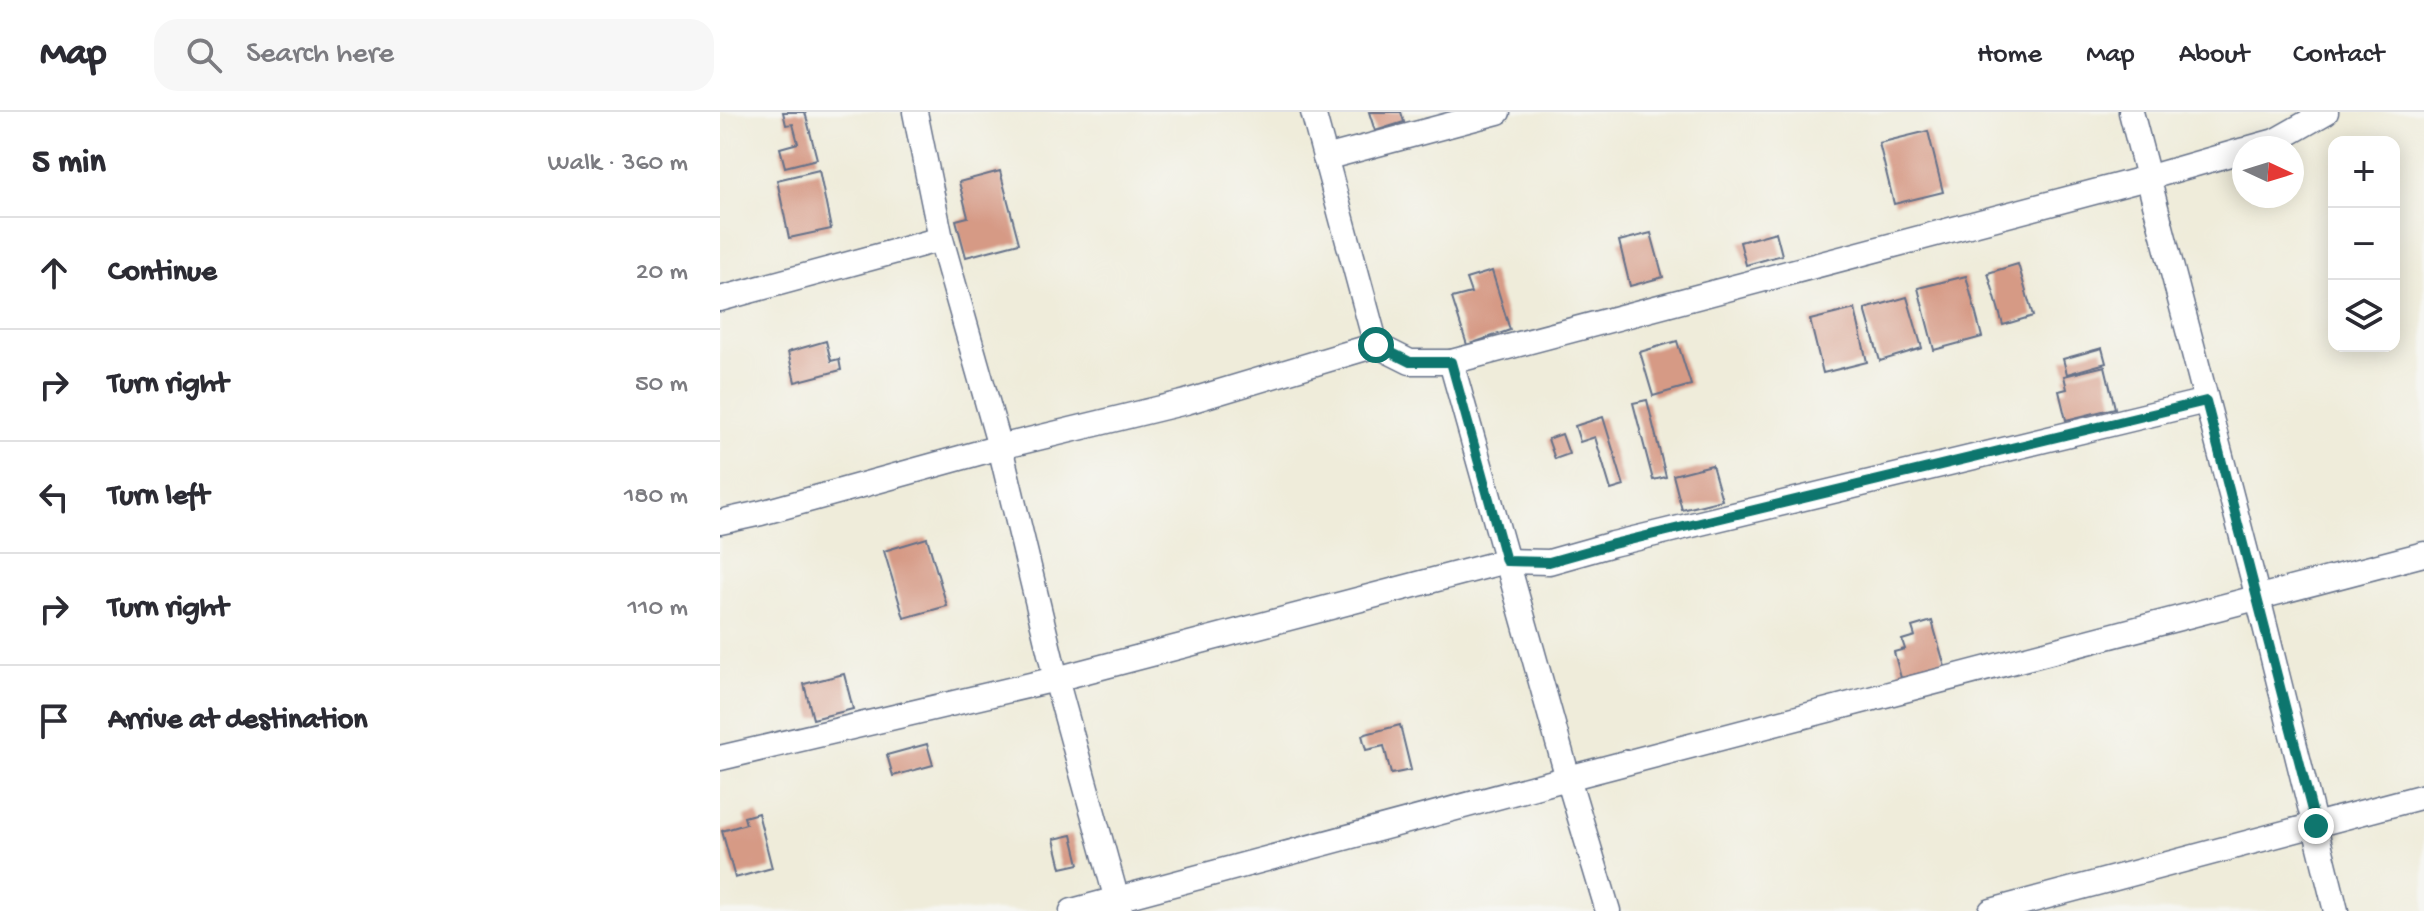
<!DOCTYPE html>
<meta charset="utf-8">
<style>
body{margin:0;font-family:"Gochi Hand",sans-serif;background:#f7f7f7;color:#2b2b33}
.controls{position:absolute;right:24px;top:24px;display:grid;overflow:hidden;border-radius:16px;box-shadow:0 4px 20px #0003}
.controls button{width:72px;height:72px;display:grid;place-items:center;padding:0;border:0;border-bottom:2px solid #e1e1e2;background:#fff;color:#2b2b33;font:40px sans-serif}
.compass{position:absolute;left:1512px;top:24px;width:72px;height:72px;border-radius:50%;background:#fff;box-shadow:0 4px 20px #0003;rotate:94deg}
.stop{position:absolute;width:24px;height:24px;margin:-18px;border:6px solid #0f766e;border-radius:50%;background:#fff}
.stop.end{background:#0f766e;border-color:#fff;box-shadow:0 2px 8px #0008}
.list{margin:0;padding:0;list-style:none}
h2{display:flex;justify-content:space-between;align-items:center;height:104px;margin:0;padding:0 32px;font-size:34px}
h2 small{font-size:26px;font-weight:400;color:#7c7c81}
.list li{display:grid;grid-template-columns:52px 1fr auto;gap:24px;align-items:center;box-sizing:border-box;height:112px;padding:0 32px;border-top:2px solid #e1e1e2}
.list b{display:block;font-size:30px;white-space:nowrap}
.list em{font-size:26px;font-style:normal;color:#7c7c81}
.icon{flex:none;width:44px;height:44px;fill:none;stroke:currentColor;stroke-width:2;stroke-linecap:round;stroke-linejoin:round}
.map{position:relative;flex:none;width:1704px;height:799px;overflow:hidden}
header{display:flex;align-items:center;gap:48px;box-sizing:border-box;height:112px;padding:0 40px;background:#fff;border-bottom:2px solid #e1e1e2}
header strong{font-size:38px}
nav{display:flex;gap:44px;margin-inline-start:auto;font-size:28px}
.search{width:560px;height:72px;background:#f7f7f7;display:flex;align-items:center;gap:20px;box-sizing:border-box;padding:0 28px;border-radius:24px;color:#7c7c81;font-size:30px}
main{display:flex}
aside{flex:1;background:#fff}
.map>svg:first-child{display:block}
</style>
<header>
<strong>Map</strong>
<div class="search"><svg class="icon" aria-label="search" viewBox="0 0 24 24"><circle cx="10" cy="10" r="6"/><path d="M15 15l6 6"/></svg>Search here</div>
<nav><a>Home</a><a>Map</a><a>About</a><a>Contact</a></nav>
</header>
<main>
<aside>
<h2>5 min<small>Walk · 360 m</small></h2>
<ul class="list">
<li><svg class="icon" aria-label="ahead" viewBox="0 0 24 24"><path d="M12 20V5M6 11l6-6 6 6"/></svg><div><b>Continue</b></div><em>20 m</em></li>
<li><svg class="icon" aria-label="right" viewBox="0 0 24 24"><path d="M7 20v-9h11M14 6l5 5-5 5"/></svg><div><b>Turn right</b></div><em>50 m</em></li>
<li><svg class="icon" aria-label="left" viewBox="0 0 24 24"><path d="M17 20v-9H6M10 6l-5 5 5 5"/></svg><div><b>Turn left</b></div><em>180 m</em></li>
<li><svg class="icon" aria-label="right" viewBox="0 0 24 24"><path d="M7 20v-9h11M14 6l5 5-5 5"/></svg><div><b>Turn right</b></div><em>110 m</em></li>
<li><svg class="icon" aria-label="arrive" viewBox="0 0 24 24"><path d="M6 21V4h12l-3 4 3 4H6"/></svg><div><b>Arrive at destination</b></div></li>
</ul>
</aside>
<div class="map">
<svg width="1704" height="799" viewBox="0 0 1704 799">
<rect width="100%" height="100%" fill="#f6f6f2"/>
<filter id="ink" filterUnits="userSpaceOnUse"><feTurbulence type="fractalNoise" baseFrequency=".0125" numOctaves="2"/><feDisplacementMap in="SourceGraphic" scale="16" xChannelSelector="R" yChannelSelector="G"/><feConvolveMatrix kernelMatrix="1 2 1 2 8 2 1 2 1" color-interpolation-filters="sRGB"/></filter>
<filter id="wash" filterUnits="userSpaceOnUse"><feTurbulence type="fractalNoise" baseFrequency=".006" numOctaves="4" result="noise"/><feDisplacementMap in="SourceGraphic" scale="32" xChannelSelector="R" yChannelSelector="G"/><feGaussianBlur stdDeviation="1.8" result="paint"/><feColorMatrix in="noise" values="0 0 0 0 0 0 0 0 0 0 0 0 0 0 0 0 0 1.4 0 .05"/><feComposite in="paint" operator="in"/></filter>
<g filter="url(#wash)">
<rect width="100%" height="100%" fill="#efecda"/>
<g id="blocks">
<g fill="#d69a85">
<path d="M63,0H85L97,47L65,55L60,36L78,31L73,12L66,13Z"/>
<path d="M649,0H681L684,10L655,19Z"/>
<path d="M1208,19L1223,80L1174,92L1159,31Z"/>
<path d="M99,58L111,117L69,126L57,68Z"/>
<path d="M280,59L299,131L246,145L236,108L248,105L239,70Z"/>
<path d="M1056,120L1062,143L1026,153L1020,130Z"/>
<path d="M931,121L943,165L910,174L899,129Z"/>
<path d="M1298,152L1313,204L1283,213L1268,161Z"/>
<path d="M772,159L790,218L747,233L732,186L751,181L746,167Z"/>
<path d="M1246,164L1262,225L1214,238L1198,176Z"/>
<path d="M1187,185L1202,236L1160,249L1145,197Z"/>
<path d="M1135,197L1147,250L1103,261L1090,208Z"/>
<path d="M106,229L111,249L119,247L121,258L75,270L68,240Z"/>
<path d="M957,229L971,273L933,284L920,240Z"/>
<path d="M1382,236L1386,251L1347,262L1343,247Z"/>
<path d="M1385,254L1395,296L1346,308L1339,279L1347,277L1344,264Z"/>
<path d="M927,288L946,365L933,368L913,291Z"/>
<path d="M883,305L904,374L891,378L875,325L860,330L855,314Z"/>
<path d="M842,322L849,342L835,347L828,327Z"/>
<path d="M992,353L1002,388L962,398L953,363Z"/>
<path d="M207,426L227,494L184,506L164,439Z"/>
<path d="M1212,509L1225,555L1181,566L1174,540L1185,537L1182,528L1195,524L1192,515Z"/>
<path d="M124,562L133,597L93,607L84,572Z"/>
<path d="M680,613L691,658L671,662L664,634L646,638L642,623Z"/>
<path d="M207,632L213,653L173,664L167,643Z"/>
<path d="M38,701L52,756L15,766L2,719L26,712L24,705Z"/>
<path d="M352,723L359,752L341,756L334,727Z"/>
</g>
</g>
</g>
<g filter="url(#ink)">
<use href="#blocks" fill-opacity="0" stroke="#657189" stroke-width="2"/>
<g fill="none" stroke-linecap="round" stroke-linejoin="round">
<g stroke="#657189" stroke-width="27">
<g id="street">
<path d="M195,0L221,127L280,335L336,567L400,799"/>
<path d="M593,0L656,233L690,250H731L848,666L888,799"/>
<path d="M1411,0L1538,486L1616,799"/>
<path d="M1530,36L1555,29L1606,0"/>
<path d="M605,46L778,0"/>
<path d="M0,187L221,127"/>
<path d="M731,250L1427,66L1524,38"/>
<path d="M0,410L41,401L280,335L466,290L656,233"/>
<path d="M0,646L336,567L786,449L829,450L893,432L1486,289"/>
<path d="M352,799L848,666L1704,442"/>
<path d="M1271,799L1704,684"/>
</g>
</g>
<use href="#street" stroke="#fff" stroke-width="24"/>
</g>
</g>
<g fill="none" stroke-linecap="round" stroke-linejoin="round" filter="url(#ink)">
<path stroke="#0f766e" stroke-width="10" d="M656,233L690,250H731L786,449L829,450L893,432L1486,289L1596,714"/>
</g>
</svg>
<div class="controls">
<button>+</button>
<button>−</button>
<button><svg class="icon" aria-label="layers" viewBox="0 0 24 24"><path d="M12 4l9 5-9 5-9-5zM3 14l9 5 9-5"/></svg></button>
</div>
<svg class="compass" viewBox="-18 -18 36 36"><path d="M0-13l5 13h-10z" fill="#e53935"/><path d="M0 13l5-13h-10z" fill="#7c7c81"/></svg>
<div class="stop" style="left:656px;top:233px"></div>
<div class="stop end" style="left:1596px;top:714px"></div>
</div>
</main>
